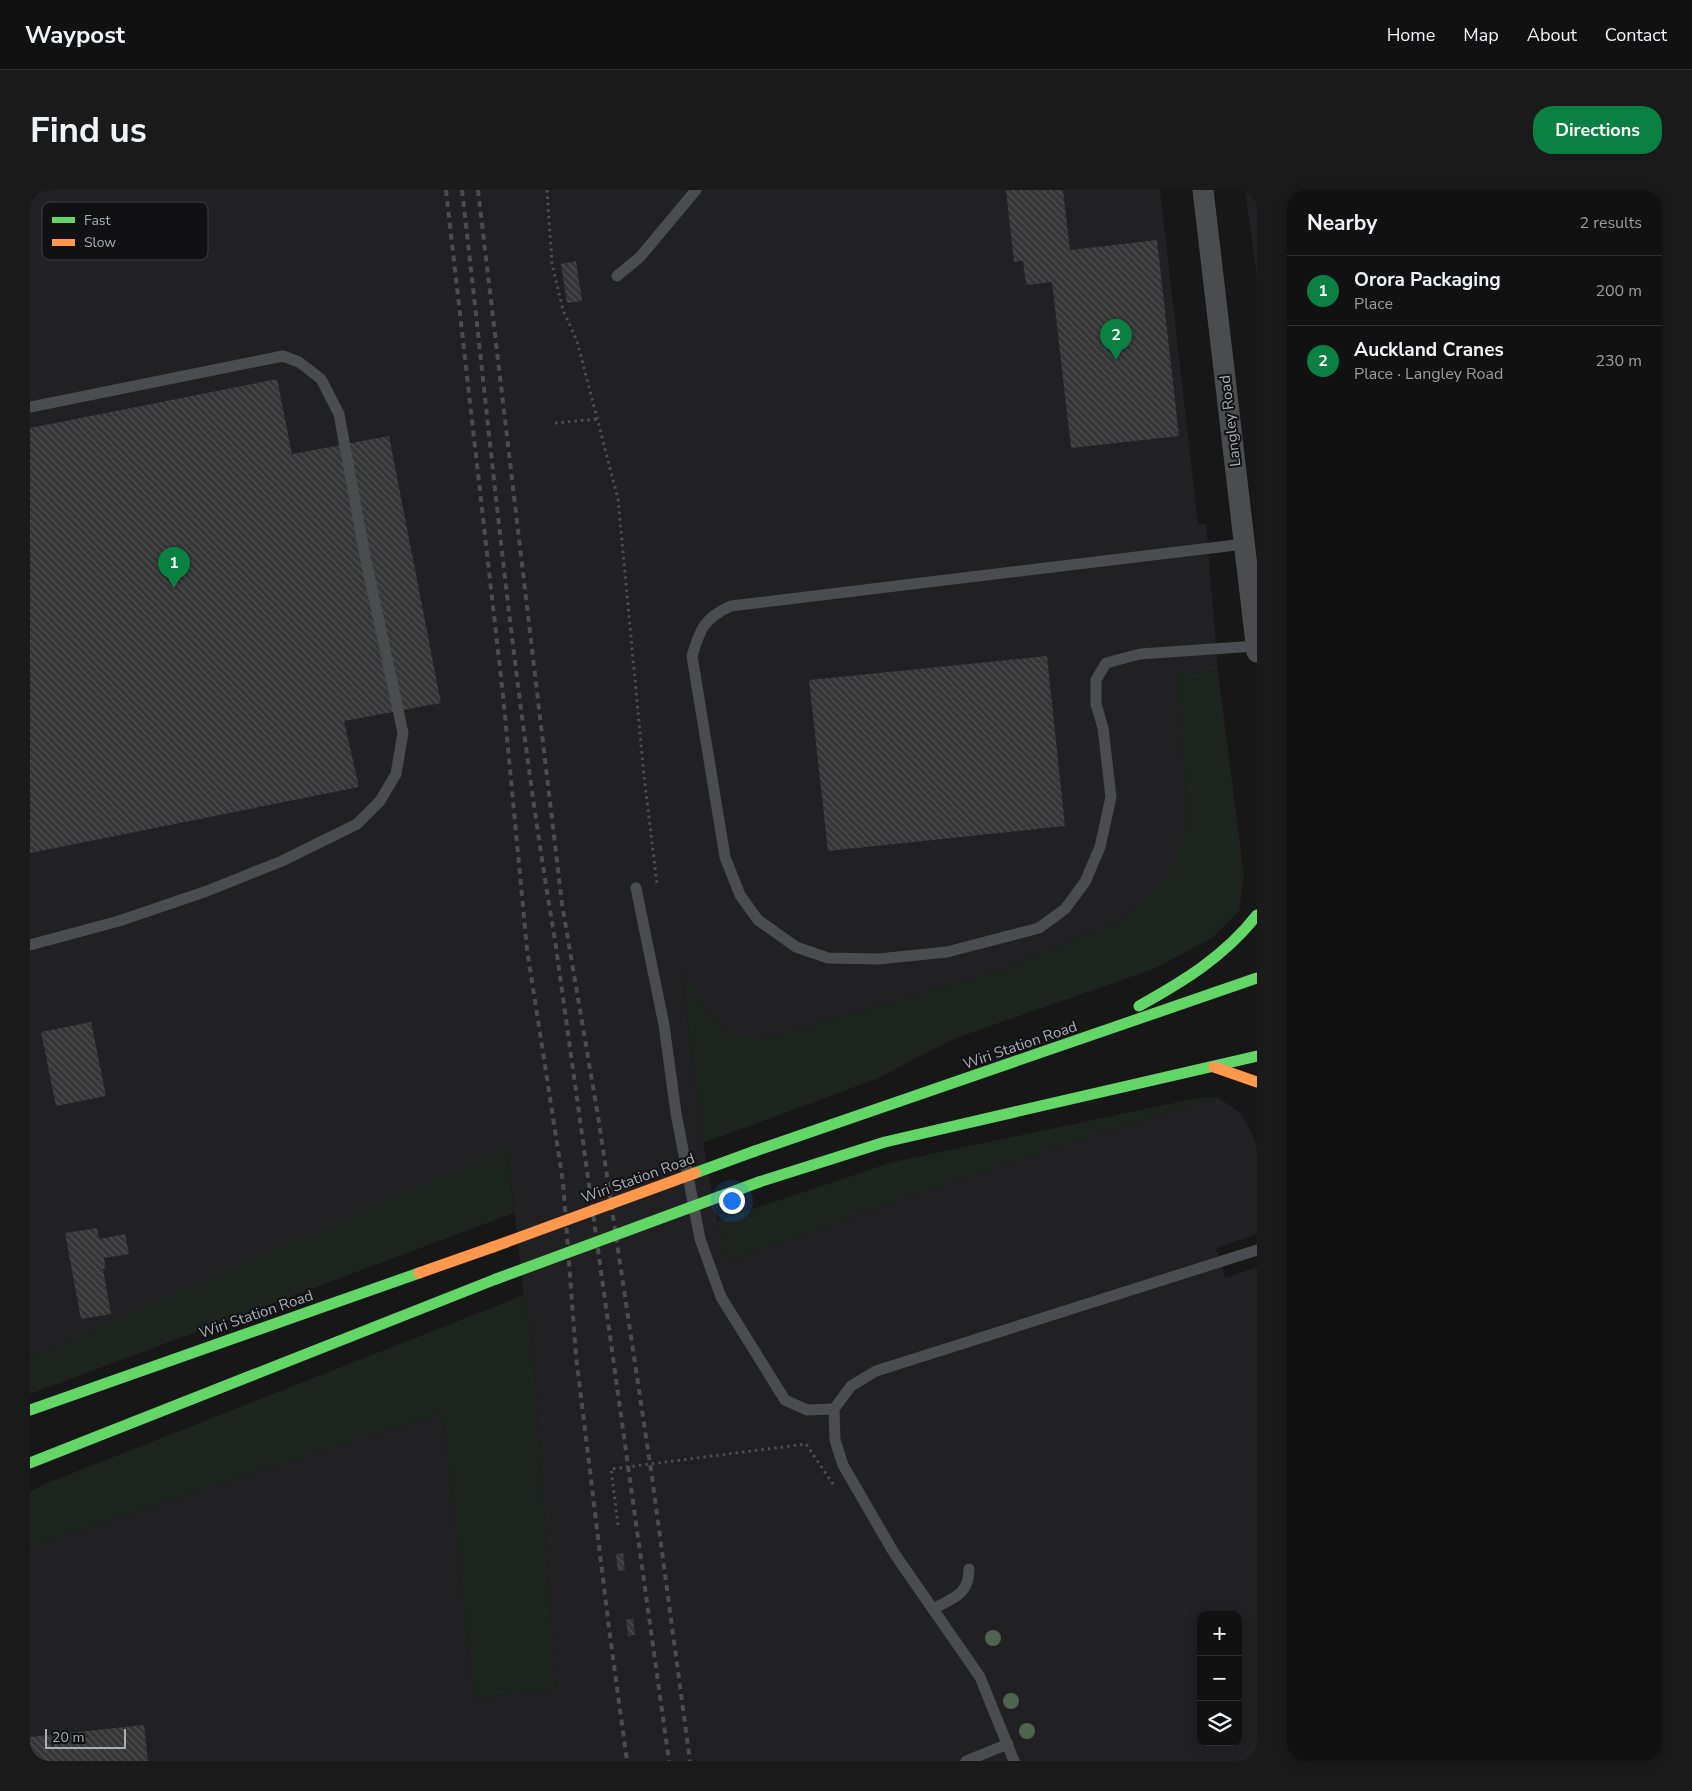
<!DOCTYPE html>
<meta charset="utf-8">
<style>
body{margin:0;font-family:"Nunito Sans",sans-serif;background:#1a1a1a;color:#f1f3f6}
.controls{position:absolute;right:15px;bottom:15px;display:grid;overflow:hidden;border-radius:10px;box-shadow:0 2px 12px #0003}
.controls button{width:45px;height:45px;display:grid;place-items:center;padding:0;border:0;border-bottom:1px solid #303131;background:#111;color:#f1f3f6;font:25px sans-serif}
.scale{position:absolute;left:15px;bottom:12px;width:81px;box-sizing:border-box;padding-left:5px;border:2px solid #a8adb8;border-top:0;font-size:14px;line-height:18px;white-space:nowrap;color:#a8adb8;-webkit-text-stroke:4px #111113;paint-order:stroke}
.you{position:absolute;left:701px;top:1010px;width:18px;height:18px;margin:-12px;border:4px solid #fff;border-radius:50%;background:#1a73e8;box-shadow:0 0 0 8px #1a73e833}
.badge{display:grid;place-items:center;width:32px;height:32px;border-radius:50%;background:#0b8043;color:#fff;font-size:16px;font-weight:700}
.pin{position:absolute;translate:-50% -41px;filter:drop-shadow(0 1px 2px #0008)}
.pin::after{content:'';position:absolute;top:26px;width:18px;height:15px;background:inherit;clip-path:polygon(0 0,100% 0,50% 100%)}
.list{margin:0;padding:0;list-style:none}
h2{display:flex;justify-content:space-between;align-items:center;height:65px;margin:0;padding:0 20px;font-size:21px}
h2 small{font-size:16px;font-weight:400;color:#9c9d9f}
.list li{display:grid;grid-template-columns:32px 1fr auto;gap:15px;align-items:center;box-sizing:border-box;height:70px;padding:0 20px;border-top:1px solid #303131}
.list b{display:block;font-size:19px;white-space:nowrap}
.list p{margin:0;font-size:16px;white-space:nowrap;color:#9c9d9f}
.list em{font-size:16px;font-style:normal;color:#9c9d9f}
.icon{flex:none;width:28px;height:28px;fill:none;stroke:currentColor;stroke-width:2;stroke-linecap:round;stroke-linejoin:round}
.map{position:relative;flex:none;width:1227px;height:1571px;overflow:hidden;border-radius:20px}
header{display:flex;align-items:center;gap:30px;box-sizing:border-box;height:70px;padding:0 25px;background:#111;border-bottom:1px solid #303131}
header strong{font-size:24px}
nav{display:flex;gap:28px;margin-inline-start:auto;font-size:18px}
.intro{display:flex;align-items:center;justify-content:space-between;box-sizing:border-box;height:120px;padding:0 30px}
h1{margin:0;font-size:35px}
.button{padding:12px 22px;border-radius:20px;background:#0b8043;color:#fff;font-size:18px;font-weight:700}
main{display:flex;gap:30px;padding:0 30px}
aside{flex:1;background:#111;border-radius:20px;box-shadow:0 2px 12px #0003}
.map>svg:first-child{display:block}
</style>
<header>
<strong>Waypost</strong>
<nav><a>Home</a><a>Map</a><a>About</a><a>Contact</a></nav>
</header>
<div class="intro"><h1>Find us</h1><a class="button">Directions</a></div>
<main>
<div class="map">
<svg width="1227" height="1571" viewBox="0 0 1227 1571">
<defs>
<pattern id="building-back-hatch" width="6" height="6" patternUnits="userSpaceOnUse" patternTransform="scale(1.25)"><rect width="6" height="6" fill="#353536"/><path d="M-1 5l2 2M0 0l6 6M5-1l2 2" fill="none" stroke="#4f5051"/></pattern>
</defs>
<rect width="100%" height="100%" fill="#171717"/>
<g fill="#212123" fill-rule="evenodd">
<path d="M0,0H1130L1168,334H1176L1188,481L1146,484L1159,632L1141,685L1095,727L976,779L726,851L699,842L674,818L651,778L673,953L687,1031L698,1071L949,983L1187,907L1211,923L1223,946L1227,960V1044L1186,1058L1195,1088L1227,1077V1571H0V1357L188,1294L413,1223L444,1508L526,1500L504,1171L494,1105L477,958L0,1168ZM1171,1425H1208V1552H1171Z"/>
<path d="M1215,0H1227V87Z"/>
</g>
<g fill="#1d241e">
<path d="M1188,481L1214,686L1209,721L1182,748L1123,779L923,849L846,889L673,953L651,776L674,818L699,842L726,851L976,779L1095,727L1140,685L1159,632L1146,484Z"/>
<path d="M1187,907L949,983L698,1071L687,1031L863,972L1163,909Z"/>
<path d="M477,957L484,1023L0,1204V1168Z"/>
<path d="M494,1105L504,1171L526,1500L444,1508L413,1223L188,1294L0,1357V1302L15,1294Z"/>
</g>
<g fill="url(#building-back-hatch)">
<path d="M976,0H1033L1040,60L1127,50L1149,246L1041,258L1022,92L996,95L993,71L984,72Z"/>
<path d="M546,71L552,111L537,113L531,74Z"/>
<path d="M247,189L262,264L359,246L411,513L314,531L329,597L0,663V238Z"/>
<path d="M1017,466L1035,636L798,661L779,490Z"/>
<path d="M61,832L76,906L26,916L11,842Z"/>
<path d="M67,1038L69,1049L95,1044L99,1064L74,1068L76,1078L73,1079L81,1124L51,1129L35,1043Z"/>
<path d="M593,1363L595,1380L588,1381L586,1364Z"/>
<path d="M603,1428L605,1445L598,1446L596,1430Z"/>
<path d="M114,1535L118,1571H0V1547Z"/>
</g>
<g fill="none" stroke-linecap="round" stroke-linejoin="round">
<g stroke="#4d4e52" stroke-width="3" stroke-dasharray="2.5 4" stroke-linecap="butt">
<path d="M517,0L522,74L533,120L547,151L588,309L614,586L627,694"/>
<path d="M525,233L568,229"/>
</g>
<g stroke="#4b4c50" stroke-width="11">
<path d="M587,86L610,67L666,0"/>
<path d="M0,217L253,166L269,172L291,189L309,224L335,366L373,543L366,584L350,611L327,634L252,671L177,701L89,731L0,755"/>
<path d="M1214,354L701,416C674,428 670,439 662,466L695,667L710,705L728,730L766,757L798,768L848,769L917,762L1009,738L1035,719L1055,692L1070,657L1081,607L1073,538L1066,514V490L1076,473L1110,464L1226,456"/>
<path d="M606,698L634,835L646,923L670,1049L691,1107L755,1210L777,1220L804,1219"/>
<path d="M903,1419C923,1408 939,1405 939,1379"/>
<path d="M936,1571L978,1554"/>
<path d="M984,1571L950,1487L864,1363L813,1275L805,1250L804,1219L821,1196L846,1181L1227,1060"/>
</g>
<path stroke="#4b4c50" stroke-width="21" d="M1173,0L1227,462"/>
<g stroke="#63d668" stroke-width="11">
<path d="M1109,816C1154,791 1195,766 1227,725"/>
<path d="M725,961L1227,788"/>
<path d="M729,992L855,952L1227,866"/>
<path d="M0,1220L389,1083"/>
<path d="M0,1273L466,1089"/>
</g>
<g stroke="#ff974d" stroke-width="11">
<path d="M1184,877L1227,892"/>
<path d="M389,1083L463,1057"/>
</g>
<g stroke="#4b4c4f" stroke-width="4" stroke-dasharray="6 5" stroke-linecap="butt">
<path d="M416,0L473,505L497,759L533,992L546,1166L580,1446L597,1571"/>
<path d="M432,0C461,250 483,502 525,750L639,1571"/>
<path d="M448,0L532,714L568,926L622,1287L660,1571"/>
</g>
<path stroke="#4d4e52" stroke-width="3" stroke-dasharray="2.5 4" stroke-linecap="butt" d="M588,1335L581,1279L776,1254L805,1297"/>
<g stroke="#63d668" stroke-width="11">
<path d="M665,983L725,961"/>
<path d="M466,1089L729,992"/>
</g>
<path stroke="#ff974d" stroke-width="11" d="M463,1057L665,983"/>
</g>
<g fill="#506451">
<circle cx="963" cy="1448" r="8"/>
<circle cx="981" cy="1511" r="8"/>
<circle cx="997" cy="1541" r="8"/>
</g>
<g text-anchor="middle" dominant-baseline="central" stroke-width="4" stroke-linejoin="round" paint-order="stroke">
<g font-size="15" fill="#a8adb8" stroke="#111113">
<text transform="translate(1200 231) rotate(-97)">Langley Road</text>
<text transform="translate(990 855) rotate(-19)">Wiri Station Road</text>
<text transform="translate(608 988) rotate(-20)">Wiri Station Road</text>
<text transform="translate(226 1124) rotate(-19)">Wiri Station Road</text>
</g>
</g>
<rect x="12" y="12" width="166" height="58" rx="8" fill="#111113" stroke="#3e4045" stroke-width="1"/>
<rect x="22" y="27" width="23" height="6" fill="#63d668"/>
<rect x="22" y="49" width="23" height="7" fill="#ff974d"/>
<g font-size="14" fill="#a8adb8">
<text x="54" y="35">Fast</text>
<text x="54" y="57">Slow</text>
</g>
</svg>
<div class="controls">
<button>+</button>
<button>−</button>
<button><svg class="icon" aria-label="layers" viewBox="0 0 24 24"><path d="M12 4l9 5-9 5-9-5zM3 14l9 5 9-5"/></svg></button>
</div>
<div class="scale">20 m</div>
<div class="you"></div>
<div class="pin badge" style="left:144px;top:398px">1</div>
<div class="pin badge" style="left:1086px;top:170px">2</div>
</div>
<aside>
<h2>Nearby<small>2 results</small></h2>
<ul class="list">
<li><span class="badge">1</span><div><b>Orora Packaging</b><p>Place</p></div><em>200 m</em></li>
<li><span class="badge">2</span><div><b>Auckland Cranes</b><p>Place · Langley Road</p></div><em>230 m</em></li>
</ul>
</aside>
</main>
